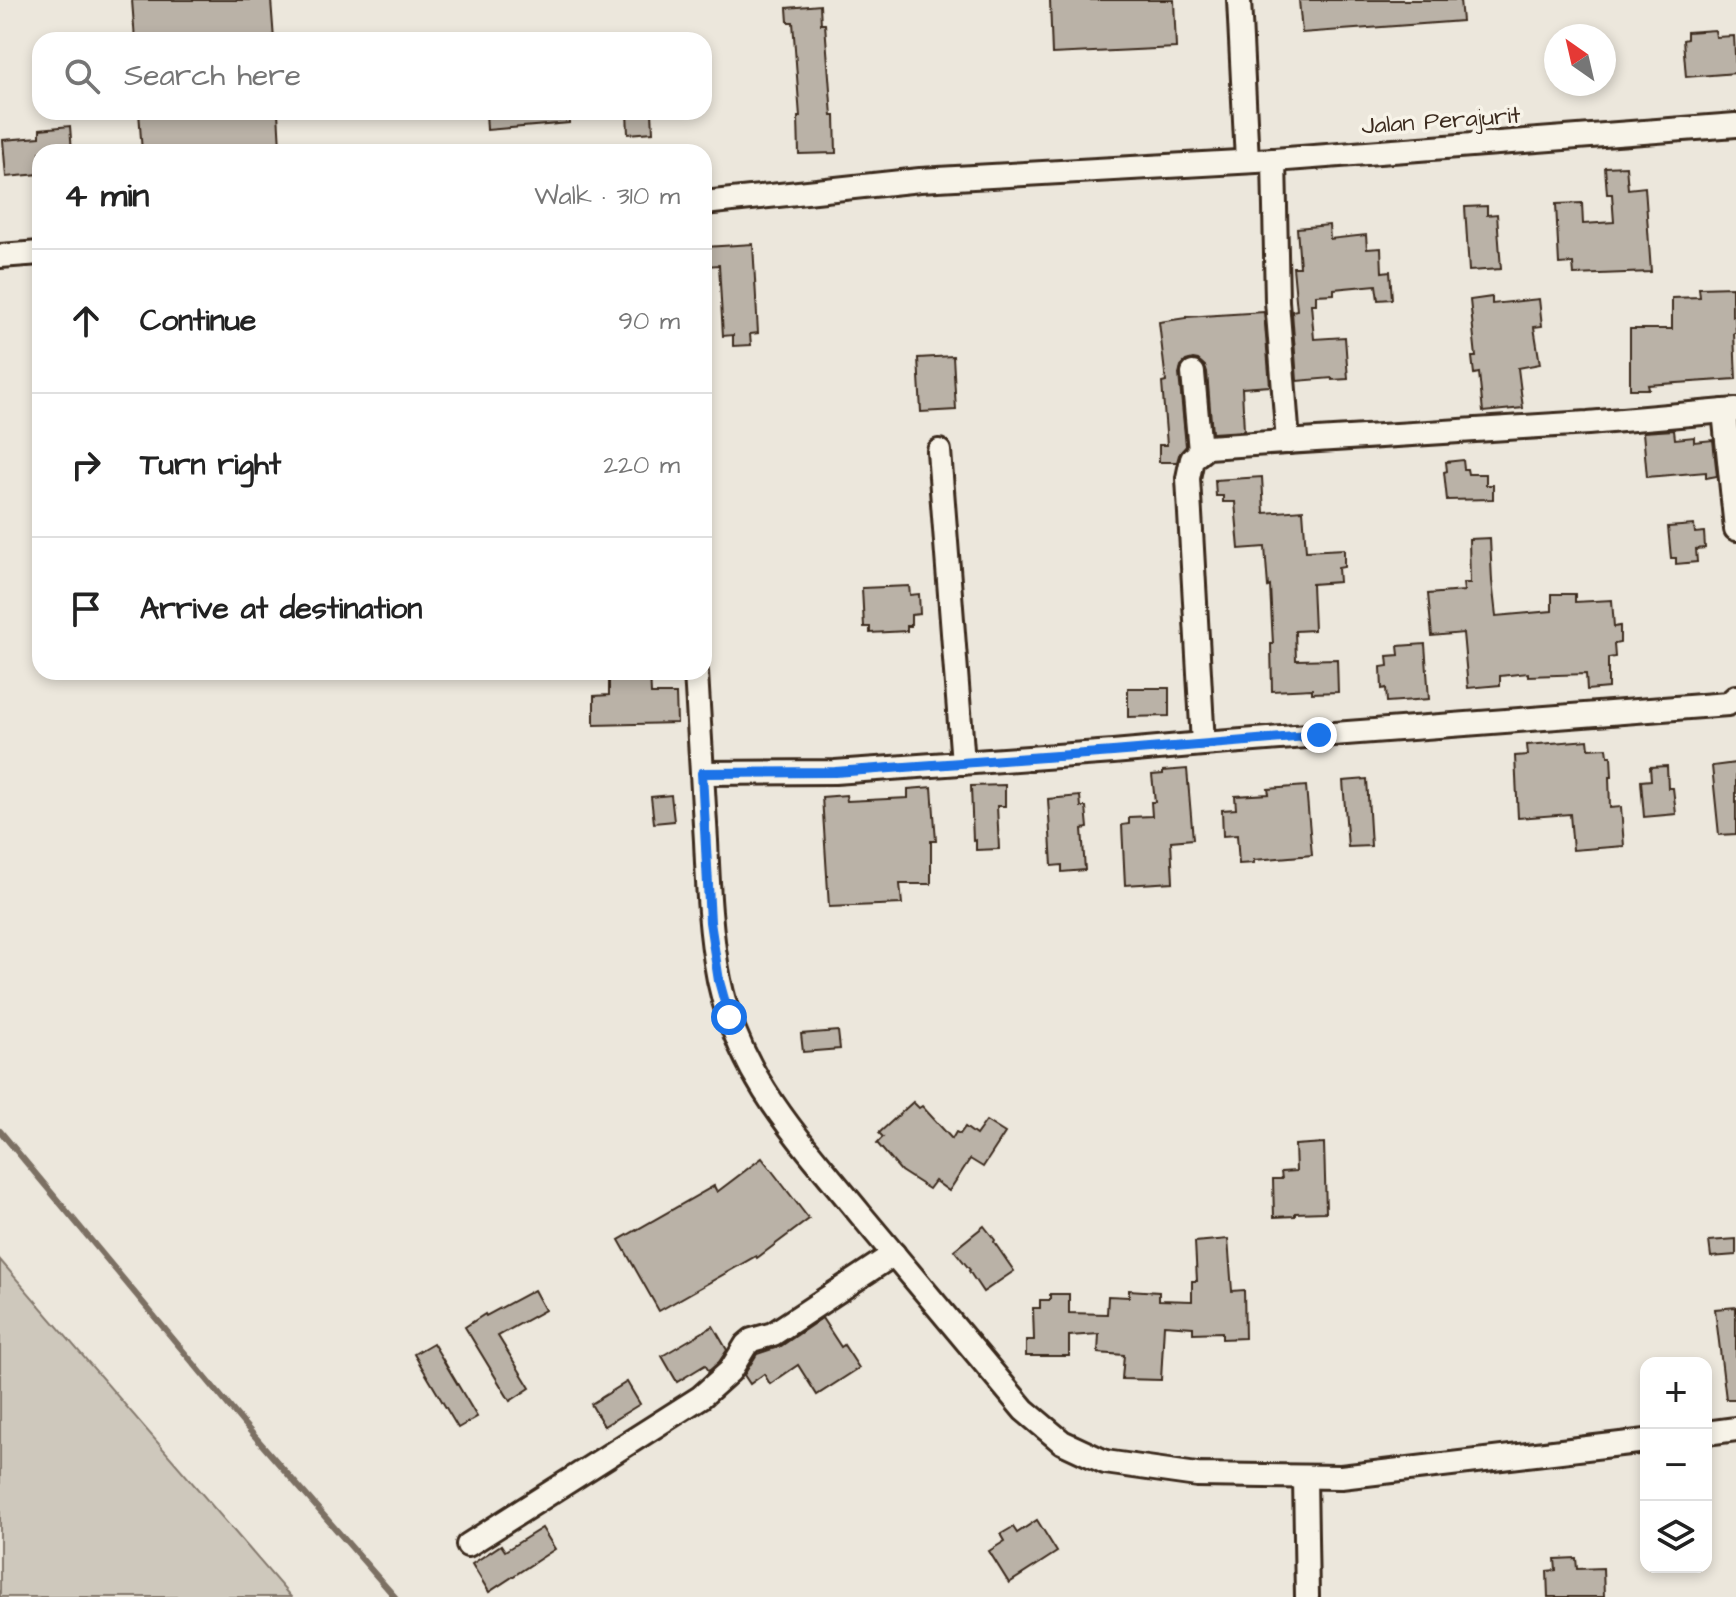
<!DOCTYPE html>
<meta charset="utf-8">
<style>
body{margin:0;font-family:"Architects Daughter",sans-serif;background:#f2f2f2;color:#222}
.controls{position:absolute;right:24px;bottom:24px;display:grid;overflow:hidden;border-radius:16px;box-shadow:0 4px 12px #0003}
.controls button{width:72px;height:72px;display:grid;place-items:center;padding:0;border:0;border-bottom:2px solid #e0e0e0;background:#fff;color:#222;font:40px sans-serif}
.compass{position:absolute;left:1544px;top:24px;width:72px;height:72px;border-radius:50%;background:#fff;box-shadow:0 4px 12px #0003;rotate:326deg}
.stop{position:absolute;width:24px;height:24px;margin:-18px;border:6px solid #1a73e8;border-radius:50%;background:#fff}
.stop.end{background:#1a73e8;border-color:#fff;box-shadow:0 2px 8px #0008}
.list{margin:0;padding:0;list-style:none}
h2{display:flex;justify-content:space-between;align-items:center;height:104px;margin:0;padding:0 32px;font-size:34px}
h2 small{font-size:26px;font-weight:400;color:#767676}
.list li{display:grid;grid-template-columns:52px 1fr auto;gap:24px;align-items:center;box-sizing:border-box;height:144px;padding:0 32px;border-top:2px solid #e0e0e0}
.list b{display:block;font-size:30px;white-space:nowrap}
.list em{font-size:26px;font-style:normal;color:#767676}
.icon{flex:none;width:44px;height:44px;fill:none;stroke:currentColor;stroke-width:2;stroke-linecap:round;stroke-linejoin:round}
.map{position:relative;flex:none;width:1736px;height:1597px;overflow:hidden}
.search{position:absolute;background:#fff;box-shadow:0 4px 12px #0003;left:32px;top:32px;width:680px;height:88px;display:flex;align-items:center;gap:20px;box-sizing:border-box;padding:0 28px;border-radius:24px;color:#767676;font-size:30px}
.panel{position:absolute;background:#fff;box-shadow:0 4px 12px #0003;left:32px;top:144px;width:680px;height:536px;border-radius:24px}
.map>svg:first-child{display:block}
</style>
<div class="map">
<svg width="1736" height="1597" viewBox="0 0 1736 1597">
<rect width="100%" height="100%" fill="#ece7dc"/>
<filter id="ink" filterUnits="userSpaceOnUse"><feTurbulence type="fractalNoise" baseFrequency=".0125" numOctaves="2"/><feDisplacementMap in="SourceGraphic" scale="16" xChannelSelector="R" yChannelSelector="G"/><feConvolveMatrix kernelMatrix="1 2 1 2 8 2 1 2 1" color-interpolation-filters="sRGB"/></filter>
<g filter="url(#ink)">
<path fill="#cec8bc" stroke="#84796d" stroke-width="2" d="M0,1260L291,1597H0Z"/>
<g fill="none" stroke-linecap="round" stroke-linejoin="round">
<path stroke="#7c7064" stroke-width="6" d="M0,1131L244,1424L395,1597"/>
</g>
<g fill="#bab2a7" stroke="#3b2a1e" stroke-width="2">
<path d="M132,0H271L274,40H135Z"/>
<path d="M1050,0H1174L1176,48L1052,54Z"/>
<path d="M1299,0H1460L1462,21L1302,33Z"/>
<path d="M820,5L821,24H825L832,116H835L836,153L799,154L798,117H800L793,22H788L787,8Z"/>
<path d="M1715,30L1716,37L1734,36L1736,73L1686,77L1683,40L1687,39V32Z"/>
<path d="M139,112H278L280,147L203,152H142Z"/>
<path d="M486,112H569V123L487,130Z"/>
<path d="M627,112H652L653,132L628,134Z"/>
<path d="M70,126L72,152H40V174L6,177L3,140L40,137V129Z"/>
<path d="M1626,166L1628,189L1645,187L1651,272L1574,275L1573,263L1559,264L1556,204L1582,203L1583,224L1614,222L1612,194H1607L1605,167Z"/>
<path d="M1487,206V215L1497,214L1501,269L1469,271L1465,207Z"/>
<path d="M1329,225L1330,239L1366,235L1367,249L1381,248L1382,272L1390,271L1392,299L1378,300L1376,285L1334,289V294L1316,295V304H1311L1314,339L1345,337L1348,379L1332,380V378L1297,381L1292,311L1297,310L1293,267H1300L1297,228Z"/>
<path d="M753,244L758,333L750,334L751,345L733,346V335L723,336L719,265L706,266L705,247Z"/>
<path d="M1732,287V316H1735L1736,333H1734L1736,379L1648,385L1649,389H1630V329H1672V298L1700,297L1699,288Z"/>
<path d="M1492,297V304L1539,299L1542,326L1534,327L1540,364L1518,368L1523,408L1483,412L1479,373L1474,374L1472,357H1476L1470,300Z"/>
<path d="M1264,312L1270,386L1242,388L1244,431L1212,433L1207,372L1205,366L1198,360L1193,359L1186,361L1181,366L1179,374L1186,446L1179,455L1177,462H1159V445H1167L1162,383L1166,382L1159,322L1186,318V317Z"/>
<path d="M953,356L956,410L921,412L918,358Z"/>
<path d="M1674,430L1675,439L1694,437V442L1713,440L1717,476L1706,478V472L1647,477L1643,432Z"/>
<path d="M1463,460L1464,469H1467L1468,474H1486V485H1493V499L1447,500L1444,472L1447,471L1446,462Z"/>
<path d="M1262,477L1264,513L1303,510L1306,551L1344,549V567L1338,568L1339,582L1312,584L1314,630L1295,631L1296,660L1337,659L1338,692L1312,693V689L1272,691L1271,644H1273L1270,586L1268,587L1265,547L1239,549L1235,502H1223V496H1216L1215,480Z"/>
<path d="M1694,525L1695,533L1704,532L1705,548L1696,549L1697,562L1676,564V558H1671L1668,527Z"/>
<path d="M1490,538L1492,581L1496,616L1552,611V594H1575V602L1612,600L1614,627L1620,626V643L1614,644L1615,657L1608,658V688L1587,690L1586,674L1528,676V673L1500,676V685L1468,688L1463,633L1432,636L1428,594L1464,591L1463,583H1470L1469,539Z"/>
<path d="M909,586L910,595L919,594L920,614L911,615V626H907V631L870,633V627H864L862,588Z"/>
<path d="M1425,644L1429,699L1387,702L1386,688L1382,689L1381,667L1388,666L1387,656L1399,655L1398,646Z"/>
<path d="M609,672H650L651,694H676L677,723L594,725V696L609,695Z"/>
<path d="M1128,688H1169V716L1128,717Z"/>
<path d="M1588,740L1589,749L1607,748L1608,756H1611L1612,777H1609L1610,808L1621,807L1624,846L1573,850L1570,814L1518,818L1515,756L1528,755L1527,745Z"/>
<path d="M1736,763V834L1719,835L1712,766Z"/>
<path d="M1667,766L1668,788H1673L1676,814L1644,817L1641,781L1651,780L1650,767Z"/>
<path d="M1187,769L1193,839L1171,841L1173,882L1125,885L1122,825L1129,824V817L1152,816L1151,802H1155L1152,775L1163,774V771Z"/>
<path d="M1367,779L1371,846L1348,847L1343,781Z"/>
<path d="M1005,785V806H997L999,849L976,850V840L973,841L971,786Z"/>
<path d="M1306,786L1312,855L1254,860V863L1239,864L1237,835L1223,836L1222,810L1236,809L1235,796L1269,794L1268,789Z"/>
<path d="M932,787L936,841H931V884H900L902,904L829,907L822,797L846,795L847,801L908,798V789Z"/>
<path d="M671,795L674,821L654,823L651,797Z"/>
<path d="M1080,796L1081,807H1086L1088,828L1082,829L1085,870L1062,872V865L1052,866L1048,799Z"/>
<path d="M838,1031L840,1049L803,1052L801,1034Z"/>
<path d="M913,1102L919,1108L922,1106L952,1139L956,1132L960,1134L965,1127L976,1135L986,1121L1005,1133L983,1167L970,1159L949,1191L935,1181L929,1189L901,1171L877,1143L883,1137L879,1133Z"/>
<path d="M1324,1143L1326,1212L1295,1213V1216L1274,1217L1273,1179H1282L1281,1172L1296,1171L1295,1145Z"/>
<path d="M762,1158L809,1219L757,1258L756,1256L659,1311L619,1240L714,1186L717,1192Z"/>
<path d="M984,1226L995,1240L994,1242L1014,1271L983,1292L969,1271L970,1270L954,1250Z"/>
<path d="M1228,1239L1232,1291L1244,1290L1245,1338L1222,1339V1332L1193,1333V1327L1164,1325L1161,1380L1122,1379L1124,1355L1098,1353L1099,1334L1069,1336V1356H1026V1340H1034L1033,1308H1040V1300H1050V1294H1069V1313L1107,1314L1108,1296L1129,1297V1290L1159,1292V1300L1192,1301V1281H1197L1195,1242Z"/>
<path d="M1736,1239V1255L1711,1257L1709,1241Z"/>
<path d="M534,1290L545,1310L498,1336L530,1388L510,1401L465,1327L485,1314L486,1316Z"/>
<path d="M1736,1307V1399H1726L1715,1309Z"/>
<path d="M822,1318L841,1347L844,1345L859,1368L817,1395L798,1365L770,1384L764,1374L750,1384L744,1375L757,1354L781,1346Z"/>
<path d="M713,1326L727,1350L719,1362L709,1371L705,1365L677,1382L662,1356Z"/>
<path d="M433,1343L477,1417L458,1428L414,1354Z"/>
<path d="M627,1382L640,1404L604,1426L591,1404Z"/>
<path d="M1037,1520L1057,1552L1009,1583L989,1551L1005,1541L1001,1534L1013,1527L1017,1533Z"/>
<path d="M542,1528L555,1549L489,1592L472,1564L501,1545L505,1551Z"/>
<path d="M1576,1558L1577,1569L1603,1568L1604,1597H1548L1547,1571L1556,1570L1555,1559Z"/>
</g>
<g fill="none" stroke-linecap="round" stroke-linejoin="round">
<g stroke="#3b2a1e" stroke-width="28">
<g id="minor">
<path d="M1239,0L1247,161"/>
<path d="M1274,160L1277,301L1288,442"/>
<path d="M704,203L920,180L1274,160L1736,125"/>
<path d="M0,256L40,253"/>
<path d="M1193,373L1200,451"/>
<path d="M1724,411L1736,529"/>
<path d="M939,451L963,763"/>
<path d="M696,672C699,728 703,785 706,841C708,887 710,934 719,980C739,1078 800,1140 861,1215C915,1280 970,1345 1024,1410L1062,1442L1105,1462L1197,1475L1341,1477L1646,1441"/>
<path d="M1203,744L1728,704L1736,697"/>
<path d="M702,773L835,772L1113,752L1203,744L1188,478L1192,459L1207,447L1588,423L1736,410"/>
<path d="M1706,1433L1736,1429"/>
<path d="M1305,1478L1307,1597"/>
<path d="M468,1545L701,1397L730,1371L746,1345L752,1340L773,1334L894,1254"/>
</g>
</g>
<use href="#minor" stroke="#f7f3e8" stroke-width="22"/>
</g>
</g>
<g fill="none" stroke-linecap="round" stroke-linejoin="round" filter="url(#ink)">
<path stroke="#1a73e8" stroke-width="10" d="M729,1017L719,981L710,922L702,773L835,772L1113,752L1319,735"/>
</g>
<g text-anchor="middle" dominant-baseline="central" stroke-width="7" stroke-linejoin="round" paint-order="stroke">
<g font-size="24" fill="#3b2a1e" stroke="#f7f3e8">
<text transform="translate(1441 121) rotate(-4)">Jalan Perajurit</text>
</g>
</g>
</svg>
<div class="controls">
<button>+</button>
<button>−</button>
<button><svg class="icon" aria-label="layers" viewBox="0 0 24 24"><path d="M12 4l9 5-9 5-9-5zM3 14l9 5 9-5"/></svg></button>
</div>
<svg class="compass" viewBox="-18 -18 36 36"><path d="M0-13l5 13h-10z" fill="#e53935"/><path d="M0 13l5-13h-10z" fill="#767676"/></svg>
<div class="stop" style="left:729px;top:1017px"></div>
<div class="stop end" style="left:1319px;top:735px"></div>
<div class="search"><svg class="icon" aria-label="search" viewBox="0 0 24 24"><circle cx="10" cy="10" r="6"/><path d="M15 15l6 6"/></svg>Search here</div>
<section class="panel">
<h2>4 min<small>Walk · 310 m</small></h2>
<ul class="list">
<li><svg class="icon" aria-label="ahead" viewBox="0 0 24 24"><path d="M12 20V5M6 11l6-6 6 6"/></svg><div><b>Continue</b></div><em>90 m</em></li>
<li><svg class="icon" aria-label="right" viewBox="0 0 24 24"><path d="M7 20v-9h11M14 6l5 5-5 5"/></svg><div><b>Turn right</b></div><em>220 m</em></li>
<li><svg class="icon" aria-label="arrive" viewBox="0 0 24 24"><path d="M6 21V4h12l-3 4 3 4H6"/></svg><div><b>Arrive at destination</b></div></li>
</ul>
</section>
</div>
